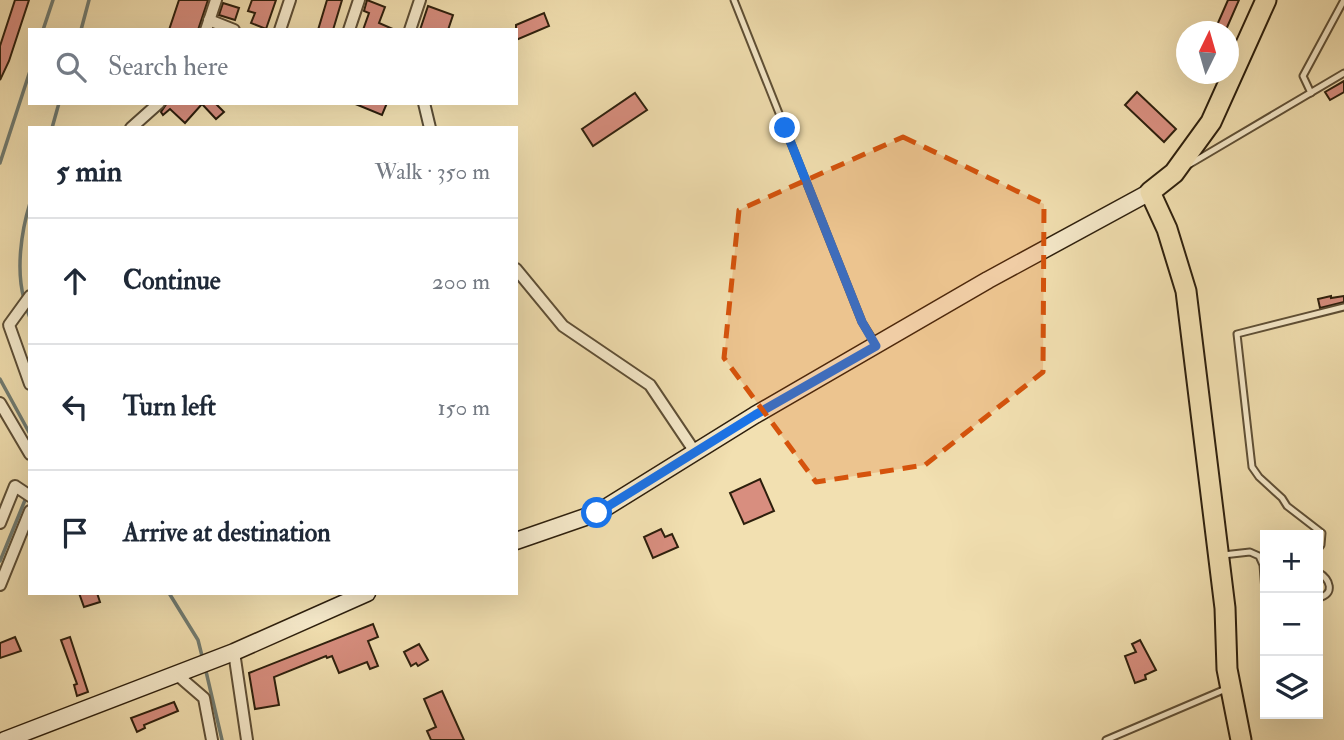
<!DOCTYPE html>
<meta charset="utf-8">
<style>
body{margin:0;font-family:"IM FELL Double Pica",serif;background:#f2f2f3;color:#1f2937}
.controls{position:absolute;right:21px;bottom:21px;display:grid;overflow:hidden;border-radius:0px;box-shadow:0 7px 28px #0002}
.controls button{width:63px;height:63px;display:grid;place-items:center;padding:0;border:0;border-bottom:2px solid #e0e1e3;background:#fff;color:#1f2937;font:35px sans-serif}
.compass{position:absolute;left:1176px;top:21px;width:63px;height:63px;border-radius:50%;background:#fff;box-shadow:0 7px 28px #0002;rotate:5deg}
.stop{position:absolute;width:21px;height:21px;margin:-16px;border:5px solid #1a73e8;border-radius:50%;background:#fff}
.stop.end{background:#1a73e8;border-color:#fff;box-shadow:0 2px 7px #0008}
.list{margin:0;padding:0;list-style:none}
h2{display:flex;justify-content:space-between;align-items:center;height:91px;margin:0;padding:0 28px;font-size:30px}
h2 small{font-size:23px;font-weight:400;color:#747a83}
.list li{display:grid;grid-template-columns:46px 1fr auto;gap:21px;align-items:center;box-sizing:border-box;height:126px;padding:0 28px;border-top:2px solid #e0e1e3}
.list b{display:block;font-size:26px;white-space:nowrap}
.list em{font-size:23px;font-style:normal;color:#747a83}
.icon{flex:none;width:38px;height:38px;fill:none;stroke:currentColor;stroke-width:2;stroke-linecap:round;stroke-linejoin:round}
.map{position:relative;flex:none;width:1344px;height:740px;overflow:hidden}
.search{position:absolute;background:#fff;box-shadow:0 7px 28px #0002;left:28px;top:28px;width:490px;height:77px;display:flex;align-items:center;gap:18px;box-sizing:border-box;padding:0 24px;border-radius:0px;color:#747a83;font-size:26px}
.panel{position:absolute;background:#fff;box-shadow:0 7px 28px #0002;left:28px;top:126px;width:490px;height:469px;border-radius:0px}
.map>svg:first-child{display:block}
</style>
<div class="map">
<svg width="1344" height="740" viewBox="0 0 1344 740">
<rect width="100%" height="100%" fill="#f2e0b1"/>
<filter id="stains"><feTurbulence type="fractalNoise" baseFrequency=".00286" numOctaves="4"/><feColorMatrix values="0 0 0 0 .2 0 0 0 0 .09 0 0 0 0 .02 0 0 0 .5 -.17"/></filter>
<radialGradient id="worn" r=".72"><stop offset=".6" stop-color="#630" stop-opacity="0"/><stop offset="1" stop-color="#630" stop-opacity=".3"/></radialGradient>
<g fill="none" stroke-linecap="round" stroke-linejoin="round">
<g stroke="#717c72" stroke-width="3.5">
<path d="M43,30L53,0"/>
<path d="M81,30L89,0"/>
<path d="M52,128L59,103"/>
<path d="M0,163L30,71"/>
<path d="M24,299C16,270 21,232 30,203"/>
<path d="M26,307L30,318"/>
<path d="M0,379L30,434"/>
<path d="M0,561L30,488"/>
<path d="M169,593L198,640L203,660"/>
<path d="M205,667L222,740"/>
</g>
</g>
<g fill="#d88e7f" stroke="#2d1f0d" stroke-width="2">
<path d="M15,0H29L9,61L0,80V46Z"/>
<path d="M179,0H208L198,30H169Z"/>
<path d="M252,0H276L266,29L251,23L255,13L248,11Z"/>
<path d="M327,0H342L333,30H318Z"/>
<path d="M367,0L385,7L379,23L395,30H363L369,13L364,11Z"/>
<path d="M1228,0H1239L1225,32H1214Z"/>
<path d="M223,3L239,8L235,20L219,15Z"/>
<path d="M428,6L453,15L448,30H420Z"/>
<path d="M544,13L549,26L516,40V25Z"/>
<path d="M1344,81V92L1330,100L1325,92Z"/>
<path d="M1137,92L1176,129L1164,142L1125,105Z"/>
<path d="M635,93L647,110L593,146L582,129Z"/>
<path d="M167,103H215L224,112L216,119L202,104L185,123L170,109L163,115L161,112Z"/>
<path d="M353,103H387L382,115Z"/>
<path d="M1331,296V298L1344,296V302L1320,308L1318,299Z"/>
<path d="M760,479L774,511L744,524L730,493Z"/>
<path d="M661,529L665,537L672,534L678,547L653,558L644,537Z"/>
<path d="M79,593H97L100,602L84,607Z"/>
<path d="M373,624L378,637L368,641L378,666L370,669L367,662L339,673L332,656L327,658L326,656L274,677L279,705L255,709L249,673Z"/>
<path d="M15,637L21,651L0,658V643Z"/>
<path d="M70,637L88,692L77,696L74,685L77,684L61,640Z"/>
<path d="M1140,640L1156,670L1145,675L1146,679L1135,683L1125,656L1136,652L1132,644Z"/>
<path d="M419,644L428,660L418,666L416,663L411,666L404,652Z"/>
<path d="M442,691L464,740H431L427,731L436,727L424,699Z"/>
<path d="M174,702L178,711L144,725L145,728L137,732L131,718Z"/>
</g>
<g fill="none" stroke-linecap="round" stroke-linejoin="round">
<g stroke="#5e4f36" stroke-width="9">
<g id="lane">
<path d="M734,0L862,322L875,343"/>
<path d="M1311,93L1303,76L1344,0"/>
<path d="M1190,164L1344,73"/>
<path d="M1318,549L1321,545L1322,533L1287,506L1282,498L1259,477L1252,467L1237,334L1344,307"/>
<path d="M1223,555L1250,552L1259,556L1263,565L1265,591"/>
<path d="M1318,572C1330,579 1336,594 1318,598"/>
<path d="M1106,740L1228,688"/>
</g>
</g>
<g stroke="#5e4f36" stroke-width="14">
<g id="street">
<path d="M209,20L234,30"/>
<path d="M206,30L216,0"/>
<path d="M280,30L290,0"/>
<path d="M349,30L359,0"/>
<path d="M410,30L420,0"/>
<path d="M424,103L430,128"/>
<path d="M131,128L159,103"/>
<path d="M516,269L563,326L650,385L695,452"/>
<path d="M30,296L9,325L30,384"/>
<path d="M0,403L30,454"/>
<path d="M0,523L15,486L30,496"/>
<path d="M0,585L30,511"/>
<path d="M234,652L247,740"/>
<path d="M175,673L204,698L212,740"/>
</g>
</g>
<g stroke="#2d1f0d" stroke-width="19">
<g id="secondary">
<path d="M516,541L597,513L755,415L988,280L1150,192"/>
<path d="M5,740L234,652L367,593"/>
</g>
</g>
<g stroke="#2d1f0d" stroke-width="23">
<path id="highway" d="M1241,740L1227,669L1225,608L1186,291L1167,229L1150,192L1174,173L1211,122L1266,0"/>
</g>
<use href="#lane" stroke="#f7ebcc" stroke-width="5"/>
<use href="#street" stroke="#f7ebcc" stroke-width="10"/>
<use href="#secondary" stroke="#f7ebcc" stroke-width="16"/>
<use href="#highway" stroke="#f2e0b1" stroke-width="19"/>
</g>
<g fill="none" stroke-linecap="round" stroke-linejoin="round">
<path stroke="#1a73e8" stroke-width="9" d="M597,513L755,415L876,346L862,322L785,128"/>
</g>
<path fill="#d5530c" fill-opacity="0.2" stroke="#d5530c" stroke-width="5" stroke-dasharray="14 9" stroke-linejoin="round" d="M903,137L1044,204L1043,372L925,465L816,482L724,358L739,210Z"/>
<rect width="100%" height="100%" filter="url(#stains)"/>
<rect width="100%" height="100%" fill="url(#worn)"/>
</svg>
<div class="controls">
<button>+</button>
<button>−</button>
<button><svg class="icon" aria-label="layers" viewBox="0 0 24 24"><path d="M12 4l9 5-9 5-9-5zM3 14l9 5 9-5"/></svg></button>
</div>
<svg class="compass" viewBox="-18 -18 36 36"><path d="M0-13l5 13h-10z" fill="#e53935"/><path d="M0 13l5-13h-10z" fill="#747a83"/></svg>
<div class="stop" style="left:597px;top:513px"></div>
<div class="stop end" style="left:785px;top:128px"></div>
<div class="search"><svg class="icon" aria-label="search" viewBox="0 0 24 24"><circle cx="10" cy="10" r="6"/><path d="M15 15l6 6"/></svg>Search here</div>
<section class="panel">
<h2>5 min<small>Walk · 350 m</small></h2>
<ul class="list">
<li><svg class="icon" aria-label="ahead" viewBox="0 0 24 24"><path d="M12 20V5M6 11l6-6 6 6"/></svg><div><b>Continue</b></div><em>200 m</em></li>
<li><svg class="icon" aria-label="left" viewBox="0 0 24 24"><path d="M17 20v-9H6M10 6l-5 5 5 5"/></svg><div><b>Turn left</b></div><em>150 m</em></li>
<li><svg class="icon" aria-label="arrive" viewBox="0 0 24 24"><path d="M6 21V4h12l-3 4 3 4H6"/></svg><div><b>Arrive at destination</b></div></li>
</ul>
</section>
</div>
